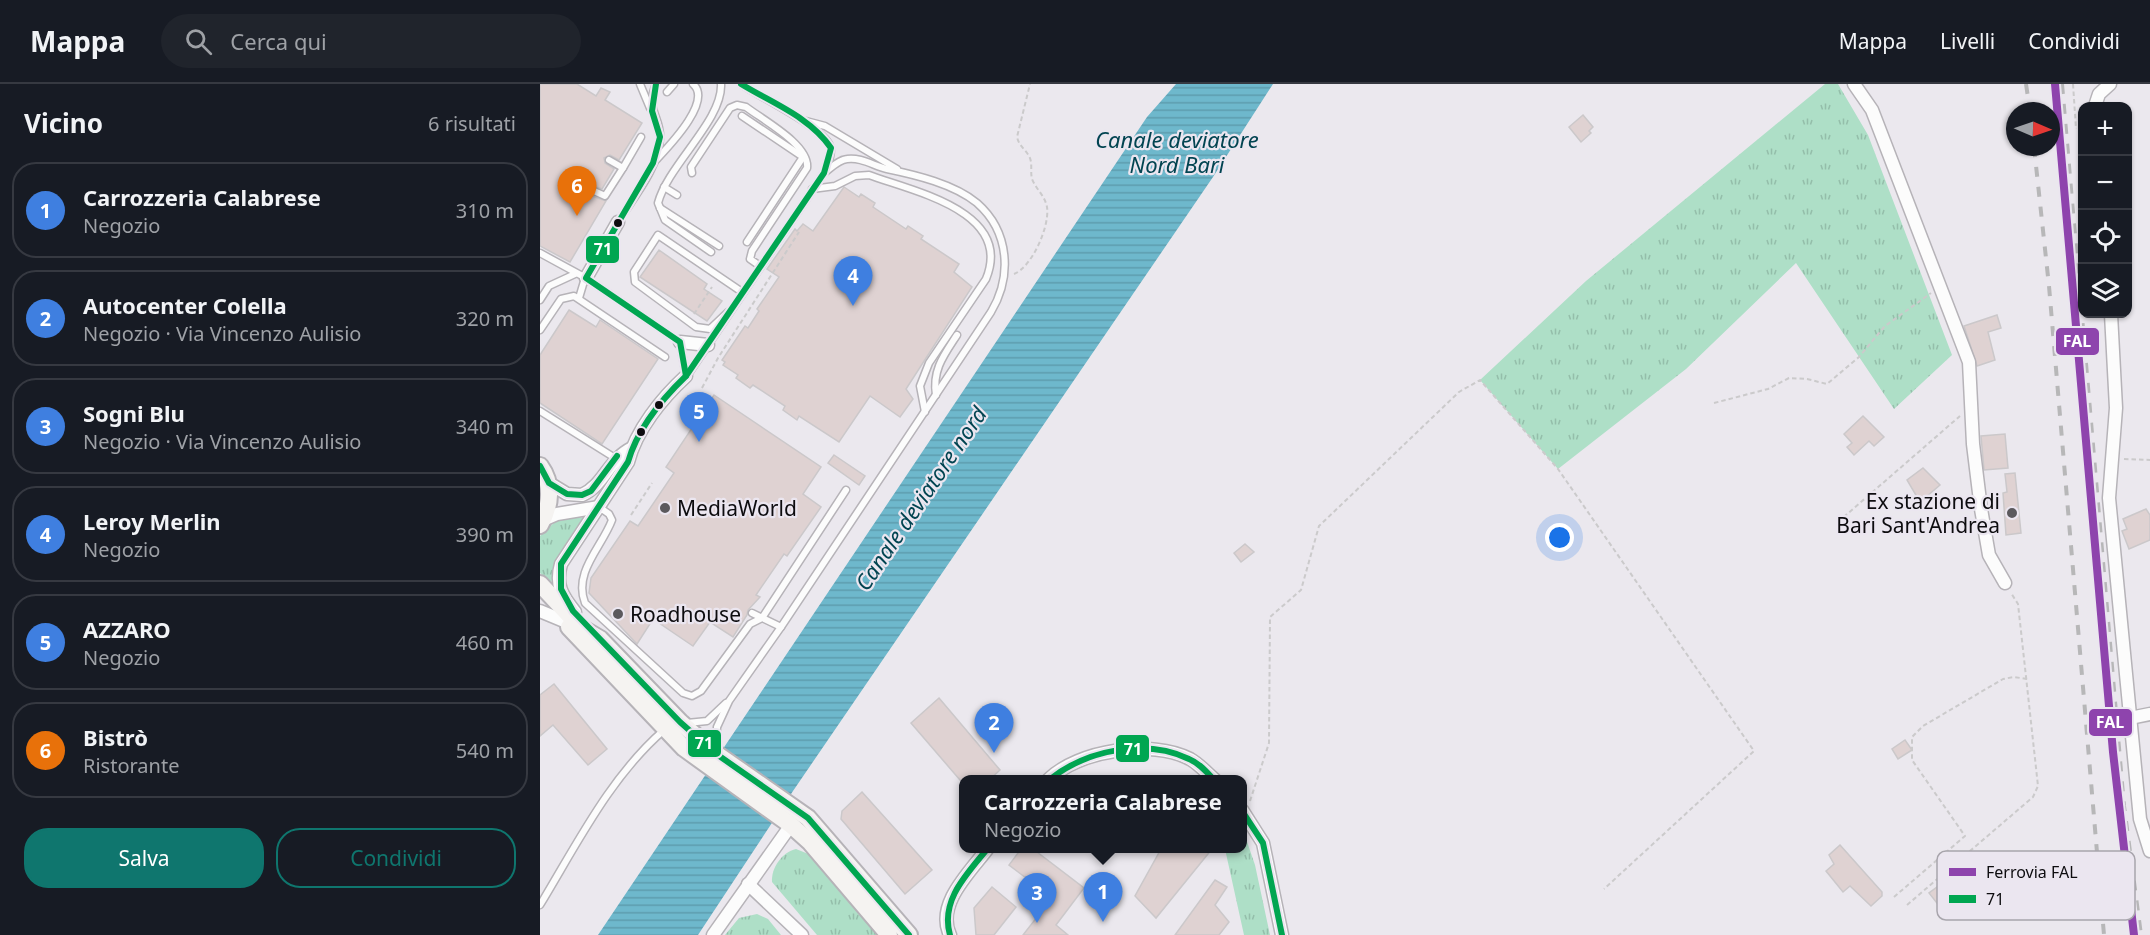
<!DOCTYPE html>
<html lang="it">
<meta charset="utf-8">
<style>
body{margin:0;font-family:"Noto Sans",sans-serif;background:#20242c;color:#f1f3f6}
.controls{position:absolute;right:18px;top:18px;display:grid;overflow:hidden;border-radius:12px;box-shadow:0 2px 4px #0004}
.controls button{width:54px;height:54px;display:grid;place-items:center;padding:0;border:0;border-bottom:2px solid #363941;background:#171b24;color:#f1f3f6;font:30px sans-serif}
.compass{position:absolute;left:1466px;top:18px;width:54px;height:54px;border-radius:50%;background:#171b24;box-shadow:0 2px 4px #0004;rotate:92deg}
.you{position:absolute;left:1020px;top:454px;width:21px;height:21px;margin:-15px;border:4px solid #fff;border-radius:50%;background:#1a73e8;box-shadow:0 0 0 9px #1a73e833}
.badge{display:grid;place-items:center;width:39px;height:39px;border-radius:50%;background:#0f766e;color:#fff;font-size:20px;font-weight:700}
.pin{position:absolute;translate:-50% -50px;filter:drop-shadow(0 2px 3px #0008)}
.pin::after{content:'';position:absolute;top:32px;width:21px;height:18px;background:inherit;clip-path:polygon(0 0,100% 0,50% 100%)}
.popup{position:absolute;left:419px;top:691px;width:288px;height:78px;box-sizing:border-box;display:grid;place-content:center;border-radius:12px;background:#171b24;filter:drop-shadow(0 2px 4px #0005);font-size:20px;white-space:nowrap;color:#9ea1a6}
.popup b{font-size:22px;color:#f1f3f6}
.popup::after{content:'';position:absolute;left:50%;top:100%;margin-left:-12px;border:12px solid transparent;border-top-color:#171b24}
.list{margin:0;padding:0;list-style:none}
h2{display:flex;justify-content:space-between;align-items:center;height:78px;margin:0;padding:0 24px;font-size:26px}
h2 small{font-size:20px;font-weight:400;color:#9ea1a6}
.list li{display:grid;grid-template-columns:39px 1fr auto;gap:18px;align-items:center;box-sizing:border-box;height:96px;margin:0 12px 12px;padding:0 12px;border:2px solid #363941;border-radius:24px}
.list b{display:block;font-size:22px;white-space:nowrap}
.list p{margin:0;font-size:20px;white-space:nowrap;color:#9ea1a6}
.list em{font-size:20px;font-style:normal;color:#9ea1a6}
.actions{display:flex;gap:12px;padding:18px 24px}
.actions a{flex:1;padding:14px 0;border:2px solid #0f766e;border-radius:24px;text-align:center;font-size:21px;color:#0f766e}
.actions .main{background:#0f766e;color:#fff}
.icon{flex:none;width:33px;height:33px;fill:none;stroke:currentColor;stroke-width:2;stroke-linecap:round;stroke-linejoin:round}
.map{position:relative;flex:none;width:1610px;height:851px;overflow:hidden}
header{display:flex;align-items:center;gap:36px;box-sizing:border-box;height:84px;padding:0 30px;background:#171b24;border-bottom:2px solid #363941}
header strong{font-size:28px}
nav{display:flex;gap:33px;margin-inline-start:auto;font-size:21px}
.search{width:420px;height:54px;background:#20242c;display:flex;align-items:center;gap:15px;box-sizing:border-box;padding:0 21px;border-radius:33px;color:#9ea1a6;font-size:22px}
main{display:flex}
aside{flex:1;background:#171b24}
.map>svg:first-child{display:block}
</style>
<header>
<strong>Mappa</strong>
<div class="search"><svg class="icon" aria-label="search" viewBox="0 0 24 24"><circle cx="10" cy="10" r="6"/><path d="M15 15l6 6"/></svg>Cerca qui</div>
<nav><a>Mappa</a><a>Livelli</a><a>Condividi</a></nav>
</header>
<main>
<aside>
<h2>Vicino<small>6 risultati</small></h2>
<ul class="list">
<li><span class="badge" style="background:#3f7fe0">1</span><div><b>Carrozzeria Calabrese</b><p>Negozio</p></div><em>310 m</em></li>
<li><span class="badge" style="background:#3f7fe0">2</span><div><b>Autocenter Colella</b><p>Negozio · Via Vincenzo Aulisio</p></div><em>320 m</em></li>
<li><span class="badge" style="background:#3f7fe0">3</span><div><b>Sogni Blu</b><p>Negozio · Via Vincenzo Aulisio</p></div><em>340 m</em></li>
<li><span class="badge" style="background:#3f7fe0">4</span><div><b>Leroy Merlin</b><p>Negozio</p></div><em>390 m</em></li>
<li><span class="badge" style="background:#3f7fe0">5</span><div><b>AZZARO</b><p>Negozio</p></div><em>460 m</em></li>
<li><span class="badge" style="background:#e8710a">6</span><div><b>Bistrò</b><p>Ristorante</p></div><em>540 m</em></li>
</ul>
<div class="actions"><a class="main">Salva</a><a>Condividi</a></div>
</aside>
<div class="map">
<svg width="1610" height="851" viewBox="0 0 1610 851">
<defs>
<pattern id="grass-tufts" width="24" height="20" patternUnits="userSpaceOnUse" patternTransform="scale(1.5)"><rect width="24" height="20" fill="#aedfc7"/><path d="M3 7l-1-3M5 7V3M7 7l1-3M15 17l-1-3M17 17v-4M19 17l1-3" fill="none" stroke="#94beaa"/></pattern>
<pattern id="water-rules" width="6" height="5" patternUnits="userSpaceOnUse" patternTransform="scale(1.5)"><rect width="6" height="5" fill="#6eb8cc"/><path d="M0 2.5h6" fill="none" stroke="#5e9dae"/></pattern>
</defs>
<rect width="100%" height="100%" fill="#ebe8ee"/>
<g fill="url(#grass-tufts)">
<path d="M1285,0H1298L1328,51L1412,271L1354,325L1256,179L1146,285L1018,385L940,296L1046,197Z"/>
<path d="M46,433L14,482L11,501L0,489V452L18,435Z"/>
<path d="M703,746L715,781L730,851H704L685,765L702,764Z"/>
<path d="M256,765L271,771L338,851H277L232,798C231,784 242,768 256,765Z"/>
<path d="M217,830L228,835L241,851H185L199,834Z"/>
</g>
<path fill="url(#water-rules)" d="M636,0H733L673,93L253,707L158,851H58L607,33Z"/>
<g fill="#dfd2d2" stroke="#cbc8ca" stroke-width="1.5">
<path d="M0,0H37L56,12L61,4L70,8L65,16L102,39L79,76L70,71L64,74L65,79L74,85L62,105L53,102L49,107L52,112L66,117L30,178L0,162Z"/>
<path d="M1043,31L1053,43L1049,47L1051,49L1041,58L1029,43Z"/>
<path d="M304,103L319,113L321,110L335,119L333,123L366,145L368,142L383,152L381,155L419,180L414,188L432,203L366,305L373,315L360,333L330,312L299,358L259,332L257,336L243,326L245,322L213,301L210,304L196,294L198,291L183,281L185,278L182,276L205,242L208,244L219,227L217,225L239,193L227,185L255,145L257,147L263,140L273,147Z"/>
<path d="M119,166L167,200L164,205L182,217L167,237L100,193Z"/>
<path d="M29,226L56,243L60,236L118,275L62,360L0,319V271Z"/>
<path d="M1457,231L1461,244L1448,248L1455,276L1437,282L1424,242Z"/>
<path d="M174,311L281,383L263,410L281,423L247,472L244,470L216,511L220,513L208,526L207,531L193,553L170,538L153,562L113,535L97,560L49,509L51,494L90,437L98,442L134,389L126,383Z"/>
<path d="M1323,332L1344,353L1334,362L1329,357L1314,371L1307,363L1312,359L1304,350Z"/>
<path d="M1465,350L1468,384L1444,386L1441,352Z"/>
<path d="M294,371L325,392L319,401L288,379Z"/>
<path d="M1383,384L1400,401L1380,418L1367,396Z"/>
<path d="M1475,389L1481,449L1466,451L1463,409L1467,408L1465,390Z"/>
<path d="M1606,425L1610,431V456L1589,465L1582,447L1587,445L1583,435Z"/>
<path d="M705,460L714,468L701,478L694,469Z"/>
<path d="M14,600L67,665L48,681L13,641L0,652V611Z"/>
<path d="M399,614L460,686L449,696H420L371,639Z"/>
<path d="M1365,656L1372,666L1358,675L1352,665Z"/>
<path d="M322,708L392,786L365,810L301,735L302,727Z"/>
<path d="M1300,761L1342,808V812L1331,822L1310,802L1303,808L1286,787L1294,780L1289,771Z"/>
<path d="M481,765H493L544,804L516,841L528,851H483L512,814L469,781Z"/>
<path d="M621,765H672L616,834L595,812Z"/>
<path d="M675,796L687,803L675,821L689,838L679,851H635Z"/>
<path d="M1404,798L1411,814L1400,823L1389,809Z"/>
<path d="M452,803L476,823L454,851H436L434,824Z"/>
</g>
<g fill="none" stroke-linecap="round" stroke-linejoin="round">
<g stroke="#b6b3b8" stroke-width="9">
<g id="lane">
<path d="M100,0L110,24"/>
<path d="M127,8L134,0"/>
<path d="M202,32L263,73L207,158"/>
<path d="M266,37L285,42L357,85"/>
<path d="M69,76L83,84L101,53"/>
<path d="M116,76C129,62 173,17 153,0"/>
<path d="M152,89L151,83L190,24L197,21L206,23C223,36 270,61 267,84L212,167L210,175L220,182"/>
<path d="M124,103L137,111"/>
<path d="M272,105L295,102L315,92L329,91C372,107 474,127 446,195L389,279L380,302L385,328"/>
<path d="M54,107L65,112L83,84"/>
<path d="M120,124L179,162"/>
<path d="M78,138C93,114 119,84 120,54C121,33 105,26 116,0"/>
<path d="M171,168L125,136L118,119C128,81 183,36 181,0"/>
<path d="M0,169L46,194L140,258L146,292"/>
<path d="M39,214L45,194"/>
<path d="M0,216L9,202L35,190"/>
<path d="M188,228L170,245L156,243L95,198L94,188L118,151L202,208"/>
<path d="M0,246L21,215L34,212L125,273"/>
<path d="M147,292L284,89C287,81 293,70 290,62C283,43 220,13 201,0"/>
<path d="M396,311C392,286 404,271 417,251"/>
<path d="M0,327L75,374"/>
<path d="M59,423L69,430L72,436C62,463 33,488 45,519L143,609L152,612L161,607L210,540L222,534L306,406"/>
<path d="M212,529L241,543"/>
<path d="M147,639L167,637L186,619"/>
<path d="M176,665L177,643L189,617L241,543L451,228C472,193 470,148 437,119C414,100 376,91 347,85C334,82 321,73 307,75C298,76 291,84 284,89"/>
<path d="M0,821C37,760 70,693 124,646"/>
</g>
</g>
<g stroke="#b6b3b8" stroke-width="15">
<g id="street">
<path d="M1314,0L1332,26L1429,278L1433,360L1441,425L1449,471L1465,499"/>
<path d="M1555,22L1559,10L1570,0"/>
<path d="M46,194L78,138"/>
<path d="M1571,230L1576,324L1569,414L1600,735L1610,767"/>
<path d="M140,258L168,261"/>
<path d="M9,399L27,410L42,411C65,400 67,377 92,364"/>
<path d="M3,436L17,430L59,423"/>
<path d="M0,527L24,537"/>
<path d="M35,528C22,512 15,501 21,480L88,378C96,346 122,314 146,292"/>
<path d="M1590,634L1610,630"/>
<path d="M508,696C538,666 612,655 650,675C659,680 667,689 675,696"/>
<path d="M702,726L723,759L742,851"/>
<path d="M208,800L262,851"/>
<path d="M173,851L251,741"/>
<path d="M410,851C395,820 431,787 448,764"/>
</g>
</g>
<g stroke="#b6b3b8" stroke-width="20">
<g id="secondary">
<path d="M0,382C13,400 11,422 0,441"/>
<path d="M0,500L29,531L43,545L60,555L140,638L175,669L268,734L369,851"/>
<path d="M29,543L144,664L251,741L270,758L349,851"/>
</g>
</g>
<g stroke="#cbcacb" stroke-width="2" stroke-dasharray="4.5 3" stroke-linecap="butt">
<path d="M1533,0L1536,45"/>
<path d="M474,190C492,183 510,142 507,123C505,112 496,105 492,95C490,87 493,79 489,72C485,65 479,62 477,53L490,0"/>
<path d="M154,230L172,203"/>
<path d="M162,304L178,274L259,148"/>
<path d="M1174,319L1228,305L1249,294L1267,295L1287,300L1319,273L1345,242L1391,209"/>
<path d="M1584,375L1610,376"/>
<path d="M91,431L112,399"/>
<path d="M1298,438L1420,332"/>
<path d="M710,717L729,659L730,533L761,506L779,442L919,308L940,296L1018,385L1214,667L1064,805"/>
<path d="M1354,813L1425,752L1372,676V653L1383,642L1463,595L1474,593L1487,595"/>
<path d="M1367,821L1493,713L1498,702L1478,520L1471,509"/>
</g>
<use href="#lane" stroke="#fcfcfc" stroke-width="6"/>
<use href="#street" stroke="#fcfcfc" stroke-width="12"/>
<use href="#secondary" stroke="#f5f3f1" stroke-width="16"/>
<g stroke="#b7b7b8" stroke-width="4" stroke-dasharray="10 10" stroke-linecap="butt">
<path d="M1486,0L1490,27"/>
<path d="M1522,0L1584,722L1601,851"/>
<path d="M1494,63L1509,202L1564,851"/>
</g>
<g stroke="#ebe6f0" stroke-width="10">
<g id="bus-1">
<path d="M116,0L112,27L120,53L113,79L46,194L140,258L146,292"/>
<path d="M201,0C232,19 270,33 291,64L284,89L146,292C122,315 97,346 88,378L21,480V505L33,527L140,638L175,669L268,734L369,851"/>
<path d="M0,382L9,399L27,410L42,411L51,407L77,372"/>
<path d="M509,696C546,666 605,654 649,675C659,679 667,688 674,696"/>
<path d="M702,727L723,759L742,851"/>
<path d="M410,851C400,816 427,790 448,764"/>
</g>
</g>
<use href="#bus-1" stroke="#00a651" stroke-width="6"/>
<g stroke="#ebe6f0" stroke-width="12">
<path id="rail-1" d="M1515,0L1573,668L1594,851"/>
</g>
<use href="#rail-1" stroke="#8e44ad" stroke-width="8"/>
</g>
<g fill="#0d0c0f" stroke="#ebe6f0" stroke-width="2">
<circle cx="78" cy="139" r="5"/>
<circle cx="119" cy="321" r="5"/>
<circle cx="101" cy="348" r="5"/>
</g>
<g fill="#5b595d" stroke="#ebe6f0" stroke-width="2">
<circle cx="125" cy="424" r="6"/>
<circle cx="1472" cy="429" r="6"/>
<circle cx="78" cy="530" r="6"/>
</g>
<g text-anchor="middle" dominant-baseline="central" stroke-width="4.5" stroke-linejoin="round" paint-order="stroke">
<g font-size="21" fill="#0d0c0f" stroke="#ebe6f0" text-anchor="start">
<text x="1460" y="417" text-anchor="end">Ex stazione di<tspan x="1460" dy="24">Bari Sant'Andrea</tspan></text>
<text x="137" y="424">MediaWorld</text>
<text x="90" y="530">Roadhouse</text>
</g>
<g font-size="22" font-style="italic" fill="#024451" stroke="#ebe6f0">
<text x="637" y="55">Canale deviatore<tspan x="637" dy="25">Nord Bari</tspan></text>
<text transform="translate(380 414) rotate(-56)">Canale deviatore nord</text>
</g>
</g>
<rect x="1397" y="767" width="198" height="69" rx="9" fill="#ebe6f0" stroke="#a8a5ac" stroke-width="1.5"/>
<rect x="1409" y="784" width="27" height="8" fill="#8e44ad"/>
<rect x="1409" y="811" width="27" height="8" fill="#00a651"/>
<g font-size="16" fill="#0d0c0f">
<text x="1446" y="794">Ferrovia FAL</text>
<text x="1446" y="821">71</text>
</g>
<g stroke="#ebe6f0" stroke-width="2">
<rect x="45" y="151" width="35" height="29" rx="6" fill="#00a651"/>
<rect x="1515" y="243" width="45" height="29" rx="6" fill="#8e44ad"/>
<rect x="1548" y="624" width="45" height="29" rx="6" fill="#8e44ad"/>
<rect x="147" y="645" width="35" height="29" rx="6" fill="#00a651"/>
<rect x="575" y="650" width="35" height="29" rx="6" fill="#00a651"/>
</g>
<g font-size="16" text-anchor="middle" font-weight="bold" fill="#fff">
<text x="63" y="171">71</text>
<text x="1537" y="263">FAL</text>
<text x="1570" y="644">FAL</text>
<text x="164" y="665">71</text>
<text x="593" y="671">71</text>
</g>
</svg>
<div class="controls">
<button>+</button>
<button>−</button>
<button><svg class="icon" aria-label="locate" viewBox="0 0 24 24"><circle cx="12" cy="12" r="6"/><path d="M12 2v4M12 18v4M2 12h4M18 12h4"/></svg></button>
<button><svg class="icon" aria-label="layers" viewBox="0 0 24 24"><path d="M12 4l9 5-9 5-9-5zM3 14l9 5 9-5"/></svg></button>
</div>
<svg class="compass" viewBox="-18 -18 36 36"><path d="M0-13l5 13h-10z" fill="#e53935"/><path d="M0 13l5-13h-10z" fill="#9ea1a6"/></svg>
<div class="you"></div>
<div class="pin badge" style="left:563px;top:838px;background:#3f7fe0">1</div>
<div class="popup"><b>Carrozzeria Calabrese</b>Negozio</div>
<div class="pin badge" style="left:454px;top:669px;background:#3f7fe0">2</div>
<div class="pin badge" style="left:497px;top:839px;background:#3f7fe0">3</div>
<div class="pin badge" style="left:313px;top:222px;background:#3f7fe0">4</div>
<div class="pin badge" style="left:159px;top:358px;background:#3f7fe0">5</div>
<div class="pin badge" style="left:37px;top:132px;background:#e8710a">6</div>
</div>
</main>
